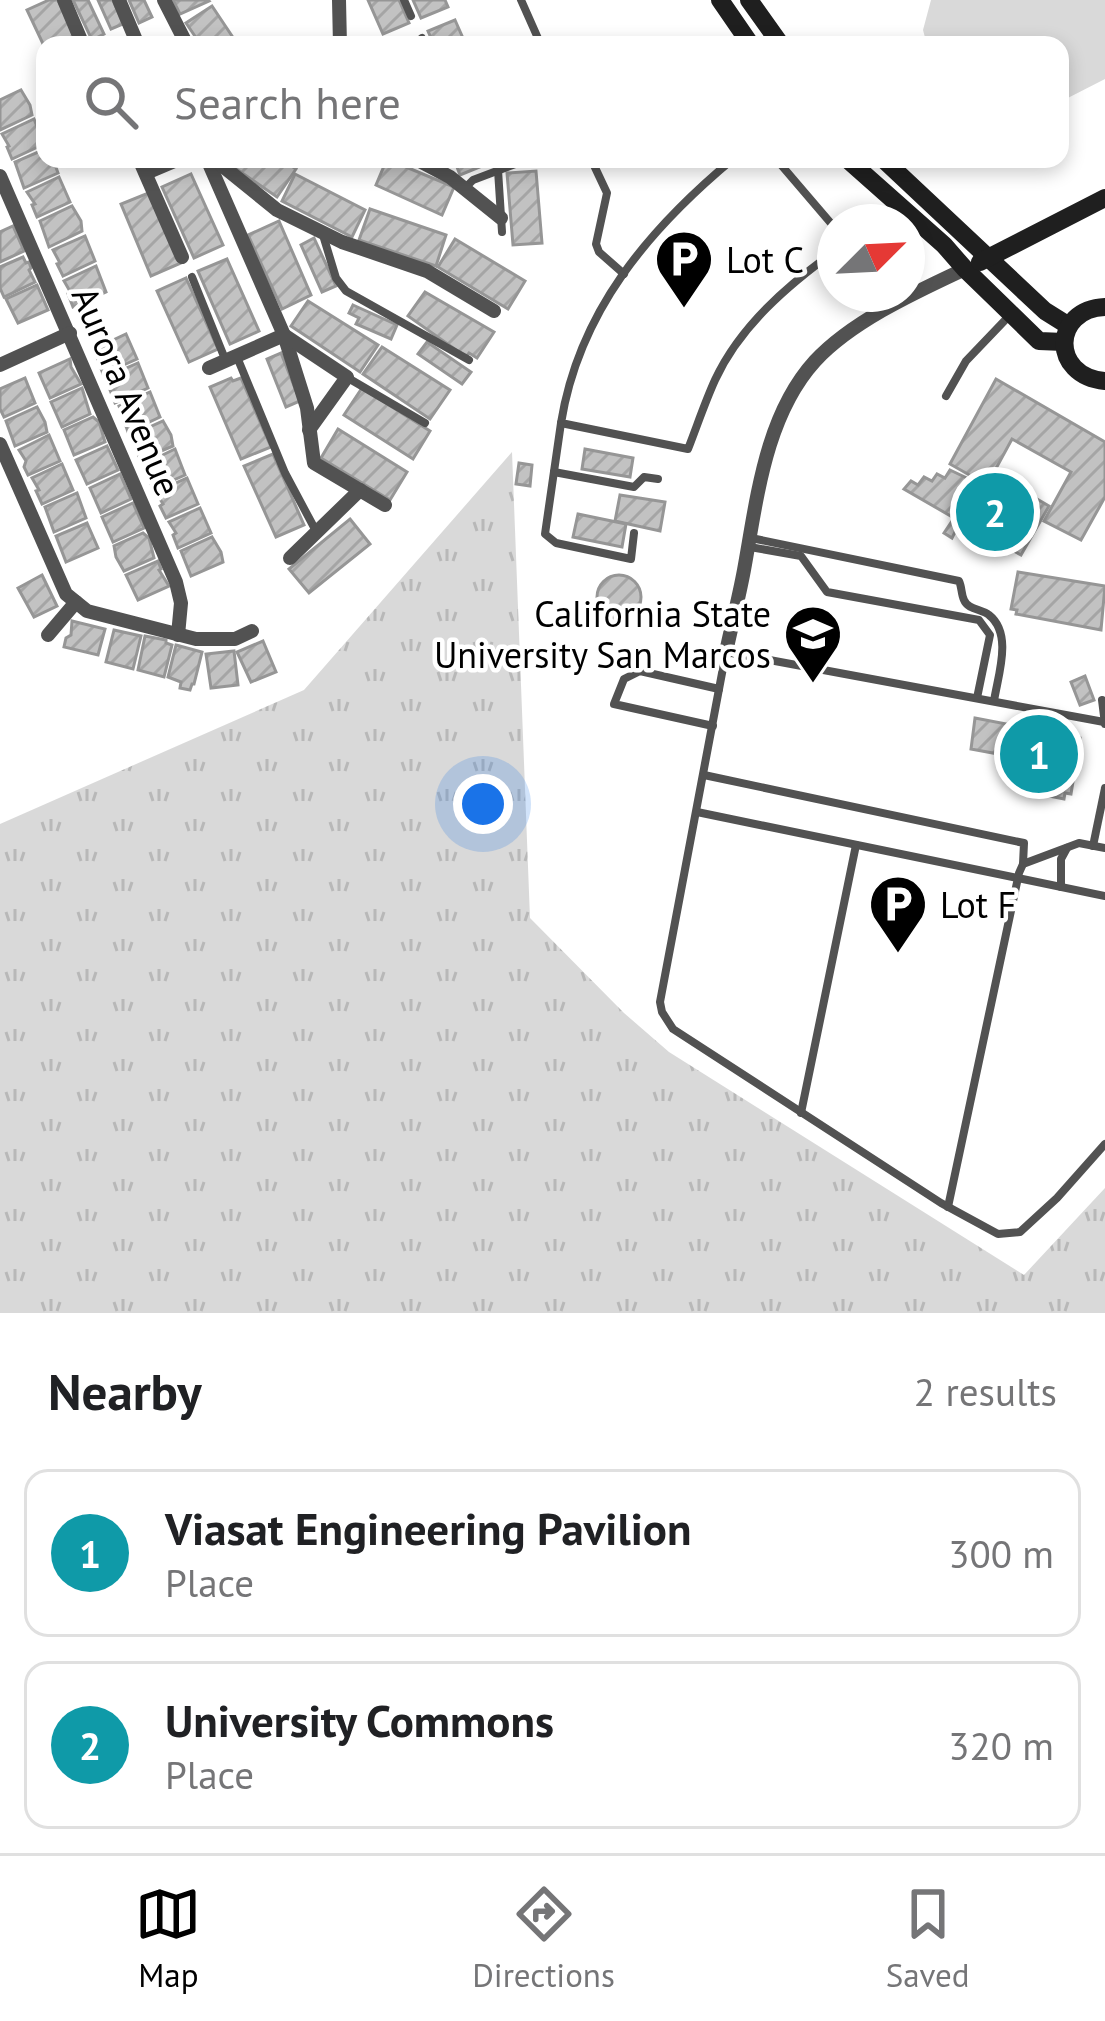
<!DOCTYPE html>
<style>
body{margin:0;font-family:"PT Sans",sans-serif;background:#f2f2f2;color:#202124}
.compass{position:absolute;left:817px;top:204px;width:108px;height:108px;border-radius:50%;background:#fff;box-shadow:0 6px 18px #0003;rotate:66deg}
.you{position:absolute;left:483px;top:804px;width:42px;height:42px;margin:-30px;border:9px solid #fff;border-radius:50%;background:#1a73e8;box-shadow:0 0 0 18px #1a73e833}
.badge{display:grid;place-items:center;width:78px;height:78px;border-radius:50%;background:#000;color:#fff;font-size:39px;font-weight:700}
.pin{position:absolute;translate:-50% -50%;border:6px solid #fff;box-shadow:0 3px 12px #0006}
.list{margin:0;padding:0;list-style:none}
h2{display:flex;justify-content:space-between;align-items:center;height:156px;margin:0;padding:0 48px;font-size:51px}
h2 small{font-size:39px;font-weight:400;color:#757577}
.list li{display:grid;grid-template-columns:78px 1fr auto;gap:36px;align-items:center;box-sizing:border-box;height:168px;margin:0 24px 24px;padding:0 24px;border:3px solid #e0e0e0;border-radius:24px}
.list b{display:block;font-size:45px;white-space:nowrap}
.list p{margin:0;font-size:39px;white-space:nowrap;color:#757577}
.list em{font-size:39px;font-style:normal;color:#757577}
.icon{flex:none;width:66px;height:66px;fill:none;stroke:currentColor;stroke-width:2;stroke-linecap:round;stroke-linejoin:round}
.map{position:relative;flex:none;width:1105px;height:1313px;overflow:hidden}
.search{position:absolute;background:#fff;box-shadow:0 6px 18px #0003;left:36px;right:36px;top:36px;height:132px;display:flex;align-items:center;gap:30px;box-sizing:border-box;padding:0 42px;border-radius:24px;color:#757577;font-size:45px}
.sheet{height:540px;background:#fff}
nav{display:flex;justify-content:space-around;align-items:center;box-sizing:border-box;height:168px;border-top:3px solid #e0e0e0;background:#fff;font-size:33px;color:#757577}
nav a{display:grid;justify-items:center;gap:6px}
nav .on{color:#000}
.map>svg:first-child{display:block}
</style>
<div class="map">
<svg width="1105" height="1313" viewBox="0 0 1105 1313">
<defs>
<pattern id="grass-tufts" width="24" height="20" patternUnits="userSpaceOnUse" patternTransform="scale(3)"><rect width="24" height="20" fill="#d9d9d9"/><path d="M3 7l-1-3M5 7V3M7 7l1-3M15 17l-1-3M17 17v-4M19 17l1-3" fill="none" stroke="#b8b8b8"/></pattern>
<pattern id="building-hatch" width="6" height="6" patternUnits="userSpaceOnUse" patternTransform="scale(3)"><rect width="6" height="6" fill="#c2c2c2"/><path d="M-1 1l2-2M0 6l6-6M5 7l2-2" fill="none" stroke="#a5a5a5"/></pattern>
</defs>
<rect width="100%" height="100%" fill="#fff"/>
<path fill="url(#grass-tufts)" d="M512,452L530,918L624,1013L669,1052L1024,1275L1105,1188V1313H0V824L304,690Z"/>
<path fill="#d9d9d9" d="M931,0H1105V79L1060,102V45H927L923,30Z"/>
<g fill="url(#building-hatch)" stroke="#969696" stroke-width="3">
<path d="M49,0H58L79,45H45V48L27,10Z"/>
<path d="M73,0H88L104,34L92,40Z"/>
<path d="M98,0H113L123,24L111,29Z"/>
<path d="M129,0H144L152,17L139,23Z"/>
<path d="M173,0H208L209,1L180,14Z"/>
<path d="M368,0H399L409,23L383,34Z"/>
<path d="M413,0H445L448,7L421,18Z"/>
<path d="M212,6L238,45H201L186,23Z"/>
<path d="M455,20L466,45H434L428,31Z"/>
<path d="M21,90L30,105L32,115L0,130V100Z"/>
<path d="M34,119L44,144L12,159L7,147L9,146L2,134Z"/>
<path d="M45,149V159H53L58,173L24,188L15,162Z"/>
<path d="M222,159H281L296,169L277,197Z"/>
<path d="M387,159L454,187L442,215L376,185Z"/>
<path d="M454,159H499L460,175Z"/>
<path d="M536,171L542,243L513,245L507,173Z"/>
<path d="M191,174L223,245L194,258L162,187Z"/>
<path d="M295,174L365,210L352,237L282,201Z"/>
<path d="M59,177L70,202L37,217L32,205L35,204L27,192Z"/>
<path d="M151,192L181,263L151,276L121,204Z"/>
<path d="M72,206L81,221L82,231L49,247L40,221Z"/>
<path d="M370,209L446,235L436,266L359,240Z"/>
<path d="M279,221L311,295L282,309L248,235Z"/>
<path d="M13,226L24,251L0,262V232Z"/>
<path d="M85,236L95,261L63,276L57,264L60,263L53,250Z"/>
<path d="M314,238L336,286L322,292L301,245Z"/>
<path d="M455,239L525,281L508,309L438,267Z"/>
<path d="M23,257L26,263L29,262L31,268L29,270L35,282L4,297L0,288V267Z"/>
<path d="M227,259L259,331L230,344L198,271Z"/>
<path d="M96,266L106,292L73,307L68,294L71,293L64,281Z"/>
<path d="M186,278L218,349L189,362L157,291Z"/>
<path d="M37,285L48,310L18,323L6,299Z"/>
<path d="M425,292L494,332L477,358L469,353L466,357L408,316Z"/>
<path d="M308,301L378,345L360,372L291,326Z"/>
<path d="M353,305L397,325L391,339L356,324L359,318L349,313Z"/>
<path d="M126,334L137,359L103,374L94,349Z"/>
<path d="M427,342L471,372L462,384L418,354Z"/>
<path d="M382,347L450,390L430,419L363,374Z"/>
<path d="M281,353L300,401L286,407L267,359Z"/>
<path d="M70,359L71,367L81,384L50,398L39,373Z"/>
<path d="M138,363L148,388L115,403L110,390L113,389L106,377Z"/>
<path d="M25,378L35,403L4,417L0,409V389Z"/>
<path d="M231,378L233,381L241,378L271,447L241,459L210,387Z"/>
<path d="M996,379L1105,442V497L1081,540L1044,521L1071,472L1012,439L987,485L950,464Z"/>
<path d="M82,388L90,414L62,427L51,402Z"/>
<path d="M362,388L430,431L413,459L344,415Z"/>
<path d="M150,392L160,417L128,432L119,406Z"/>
<path d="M37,407L45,422L47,432L15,446L6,421Z"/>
<path d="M93,417L99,422L105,442L74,455L64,430Z"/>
<path d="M163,421L171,435L173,446L140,460L132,435Z"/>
<path d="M338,429L407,472L390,500L321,458Z"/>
<path d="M49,435L60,461L28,475L24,467L26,461L19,450Z"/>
<path d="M107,446L118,470L87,484L76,460Z"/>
<path d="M175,449L185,475L153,489L148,477L151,475L144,464Z"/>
<path d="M585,449L633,458L630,477L582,469Z"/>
<path d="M273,454L304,525L276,537L244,466Z"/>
<path d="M519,463L532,465L530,486L516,484Z"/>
<path d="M62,464L73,490L42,504L36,491L39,490L32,478Z"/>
<path d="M950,470L988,488L996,475L1049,506L1021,555L983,534L977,542L956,530L952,538L944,533L954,518L904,489L911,481L918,485L924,477L932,481L937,474L945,478Z"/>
<path d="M120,474L131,499L101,513L90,488Z"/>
<path d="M187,478L198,504L166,518L160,506L163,504L156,492Z"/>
<path d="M77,493L86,518L54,532L45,507Z"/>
<path d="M620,495L665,502L660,531L615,521Z"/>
<path d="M133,503L144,528L113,542L102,517Z"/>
<path d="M200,508L211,533L178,548L173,535L176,533L169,522Z"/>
<path d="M578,514L626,524L622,547L573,537Z"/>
<path d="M350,519L370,544L309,593L289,569Z"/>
<path d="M87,523L98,548L66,562L56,536Z"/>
<path d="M143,533L149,538L154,558L124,571L116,557L114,546Z"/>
<path d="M212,537L221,552L223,562L191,576L181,551Z"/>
<path d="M158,561L161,569L159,570L169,586L138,600L126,575Z"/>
<path d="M1018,572L1105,586L1101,630L1016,614L1017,610L1011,609Z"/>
<circle cx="619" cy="597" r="22"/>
<path d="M42,575L57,606L34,617L18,588Z"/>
<path d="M72,621L105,629L98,655L64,647L66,638L71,635Z"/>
<path d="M114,630L141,636L133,669L106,662Z"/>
<path d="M145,636L166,640V643L172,645L164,677L138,670Z"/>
<path d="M263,641L276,672L251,682L237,652Z"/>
<path d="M176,645L202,652L194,684H192L190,690L180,688L181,682L168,677Z"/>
<path d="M234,651L238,685L211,688L206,654Z"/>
<path d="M1085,676L1094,700L1080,705L1071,682Z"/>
<path d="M975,718L1080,738L1071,794L1065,793L1064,799L1029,792L1030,786L1026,785L1031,760L971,749Z"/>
</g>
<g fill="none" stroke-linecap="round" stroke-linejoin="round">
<g stroke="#525252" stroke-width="8">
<path d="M404,0L411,16"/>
<path d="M521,0L541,45"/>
<path d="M422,38L425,45"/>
<path d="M591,159L607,193L596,244L599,252L624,274"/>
<path d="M733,159C649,229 579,311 561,423L688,449C697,426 705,402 715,380C740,326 788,285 835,251"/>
<path d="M776,159L835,228"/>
<path d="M498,170L502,232"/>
<path d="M465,188L473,180L518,163"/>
<path d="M323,235L336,278L346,291L469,360"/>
<path d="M192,277L225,359"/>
<path d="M237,357L285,473L316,531"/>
<path d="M348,378L425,423"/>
<path d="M946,396L966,361L1010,315"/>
<path d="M561,423L545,534L556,543L631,559L634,533"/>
<path d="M554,472L634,487L644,477L658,479"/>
<path d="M751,538L959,581C962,587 961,594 964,600C968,610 982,609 989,615C1013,634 998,675 994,701"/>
<path d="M750,547L801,556L827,592L979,620L990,635L977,698"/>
<path d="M1102,700L1105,724"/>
<path d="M1104,722L726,652L660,1002L662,1012L673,1029L941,1203L998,1234L1020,1232L1057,1198L1105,1144"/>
<path d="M713,726L614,704L624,679L640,671L719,689"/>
<path d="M704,775L1024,843L1023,864"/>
<path d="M697,812L1105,896"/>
<path d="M1093,846L1105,788"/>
<path d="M1061,887V859L1067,848"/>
<path d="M801,1113L856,845"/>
<path d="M948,1207L1019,873L1023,864L1079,843L1105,848"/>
</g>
<g stroke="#525252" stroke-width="14">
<path d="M64,0L83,45"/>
<path d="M119,0L138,45"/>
<path d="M164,0L187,45"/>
<path d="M339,0L340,45"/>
<path d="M139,159L182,257"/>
<path d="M207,159L284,335L307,408L314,463L385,505"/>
<path d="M214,159L277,210L342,242L427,271L494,311"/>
<path d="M416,159L450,177L501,218"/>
<path d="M146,173L179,159"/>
<path d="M0,176L176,582L181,603L178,635"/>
<path d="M0,365L70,333"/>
<path d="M209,368L284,335L347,377L309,430"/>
<path d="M0,444L66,594L87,611L196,639H235L252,631"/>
<path d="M290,558L360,490"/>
<path d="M48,635L76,602"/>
<path d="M726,652C732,624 739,597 744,570C757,499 765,416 815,361C852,321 916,292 965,269"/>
</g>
<g stroke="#1f1f1f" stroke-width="18">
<path d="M720,0L751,45"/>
<path d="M749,0L781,45"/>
<path d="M847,159L944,245L965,269L1039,341L1064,342"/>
<path d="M883,159L1045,311L1069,326"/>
<path d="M980,262L1105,198"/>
<path d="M1105,307C1052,309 1050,376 1105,381"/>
</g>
</g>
<defs>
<g id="parking-pin" transform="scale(3)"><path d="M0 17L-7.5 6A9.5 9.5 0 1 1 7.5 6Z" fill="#000" stroke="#fff"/><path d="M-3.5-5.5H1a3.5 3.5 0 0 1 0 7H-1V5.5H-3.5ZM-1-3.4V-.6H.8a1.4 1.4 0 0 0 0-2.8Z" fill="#fff"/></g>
<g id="university-pin" transform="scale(3)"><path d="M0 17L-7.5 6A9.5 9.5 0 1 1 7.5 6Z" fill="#000" stroke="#fff"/><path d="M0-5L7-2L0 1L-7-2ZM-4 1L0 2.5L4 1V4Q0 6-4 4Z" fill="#fff"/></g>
</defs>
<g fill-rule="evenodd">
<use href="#parking-pin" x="684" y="259"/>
<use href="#university-pin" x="813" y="634"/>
<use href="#parking-pin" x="898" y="904"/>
</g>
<g text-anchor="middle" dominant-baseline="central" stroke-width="9" stroke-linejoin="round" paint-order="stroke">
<g font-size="36" fill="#000" stroke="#fff" text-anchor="start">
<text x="726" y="259">Lot C</text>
<text x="771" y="613" text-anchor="end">California State<tspan x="771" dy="41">University San Marcos</tspan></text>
<text x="940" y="904">Lot F</text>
</g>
<g font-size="36" fill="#000" stroke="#fff">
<text transform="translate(127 391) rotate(67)">Aurora Avenue</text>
</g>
</g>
</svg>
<svg class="compass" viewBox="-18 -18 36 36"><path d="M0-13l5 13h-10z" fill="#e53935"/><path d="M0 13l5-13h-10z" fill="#757577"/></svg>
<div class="you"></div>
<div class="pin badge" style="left:1039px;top:754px;background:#0f9aa8">1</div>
<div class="pin badge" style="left:995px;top:512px;background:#0f9aa8">2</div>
<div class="search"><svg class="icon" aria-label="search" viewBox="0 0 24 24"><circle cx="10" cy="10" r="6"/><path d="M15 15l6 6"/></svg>Search here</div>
</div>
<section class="sheet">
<h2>Nearby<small>2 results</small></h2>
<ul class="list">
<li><span class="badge" style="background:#0f9aa8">1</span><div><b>Viasat Engineering Pavilion</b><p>Place</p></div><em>300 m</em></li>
<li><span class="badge" style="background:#0f9aa8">2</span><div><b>University Commons</b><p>Place</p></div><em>320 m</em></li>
</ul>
</section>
<nav>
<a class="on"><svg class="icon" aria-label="map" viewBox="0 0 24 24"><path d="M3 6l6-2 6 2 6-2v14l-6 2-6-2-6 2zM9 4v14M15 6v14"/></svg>Map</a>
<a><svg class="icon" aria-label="directions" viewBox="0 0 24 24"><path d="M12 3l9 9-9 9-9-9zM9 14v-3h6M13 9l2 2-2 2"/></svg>Directions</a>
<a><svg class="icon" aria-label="saved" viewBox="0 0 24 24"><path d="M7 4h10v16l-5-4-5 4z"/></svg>Saved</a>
</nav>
